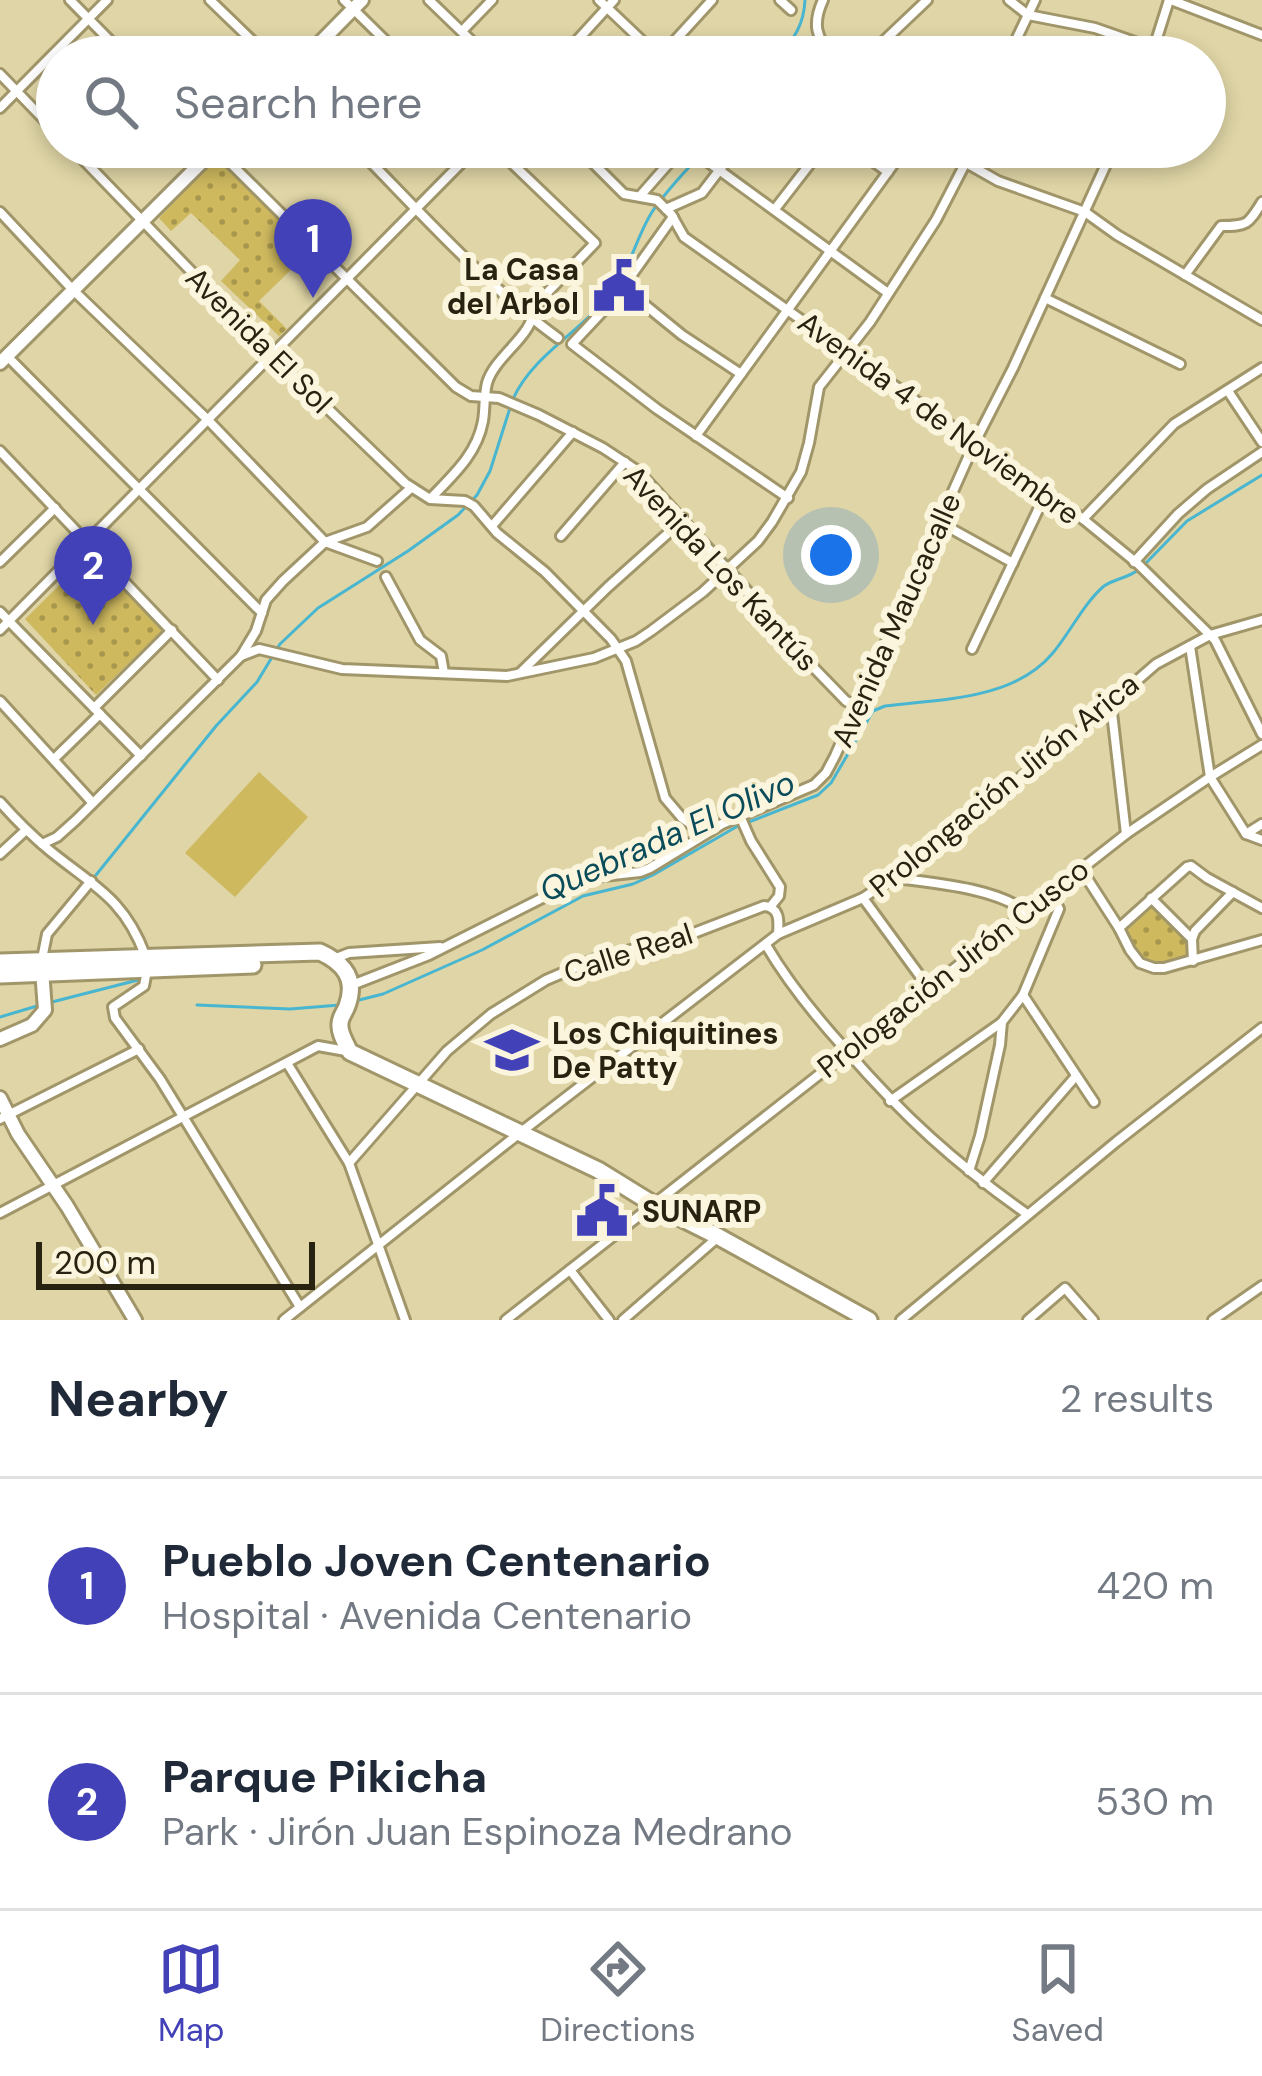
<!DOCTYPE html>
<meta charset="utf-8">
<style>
body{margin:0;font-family:"DM Sans",sans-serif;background:#f6f6f7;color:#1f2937}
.scale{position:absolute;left:36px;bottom:30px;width:279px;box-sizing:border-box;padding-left:12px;border:6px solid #282311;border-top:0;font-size:33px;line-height:42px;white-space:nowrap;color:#282311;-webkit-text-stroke:9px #fbf5de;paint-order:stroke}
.you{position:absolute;left:831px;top:555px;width:42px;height:42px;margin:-30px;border:9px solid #fff;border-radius:50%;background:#1a73e8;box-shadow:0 0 0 18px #1a73e833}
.badge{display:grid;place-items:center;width:78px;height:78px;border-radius:50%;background:#4241b7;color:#fff;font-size:39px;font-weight:700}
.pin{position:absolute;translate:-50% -99px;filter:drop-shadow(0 3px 6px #0008)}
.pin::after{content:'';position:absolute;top:63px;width:42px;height:36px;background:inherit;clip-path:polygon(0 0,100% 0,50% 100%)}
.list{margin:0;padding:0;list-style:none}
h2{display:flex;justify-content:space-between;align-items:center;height:156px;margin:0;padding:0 48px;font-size:51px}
h2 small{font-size:39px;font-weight:400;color:#747a83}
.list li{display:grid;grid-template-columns:78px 1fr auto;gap:36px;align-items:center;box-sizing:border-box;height:216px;padding:0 48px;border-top:3px solid #e0e1e3}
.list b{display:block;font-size:45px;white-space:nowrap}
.list p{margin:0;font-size:39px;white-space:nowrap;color:#747a83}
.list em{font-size:39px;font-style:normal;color:#747a83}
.icon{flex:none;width:66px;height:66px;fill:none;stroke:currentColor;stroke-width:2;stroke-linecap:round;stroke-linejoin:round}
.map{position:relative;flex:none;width:1262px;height:1320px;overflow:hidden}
.search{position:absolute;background:#fff;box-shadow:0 6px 18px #0003;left:36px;right:36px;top:36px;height:132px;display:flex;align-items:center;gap:30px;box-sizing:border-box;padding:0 42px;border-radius:66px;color:#747a83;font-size:45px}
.sheet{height:588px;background:#fff}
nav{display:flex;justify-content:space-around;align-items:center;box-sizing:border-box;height:168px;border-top:3px solid #e0e1e3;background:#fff;font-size:33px;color:#747a83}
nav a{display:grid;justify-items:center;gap:6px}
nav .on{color:#4241b7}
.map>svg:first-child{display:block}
</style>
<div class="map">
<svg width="1262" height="1320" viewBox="0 0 1262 1320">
<defs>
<pattern id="park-dots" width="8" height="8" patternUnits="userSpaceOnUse" patternTransform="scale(3)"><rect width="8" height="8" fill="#ceb95f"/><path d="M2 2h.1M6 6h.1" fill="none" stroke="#a7964d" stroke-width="1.8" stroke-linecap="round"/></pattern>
</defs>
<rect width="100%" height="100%" fill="#dfd5a6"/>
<path fill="#ceb95f" d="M259,772L308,817L235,897L185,853Z"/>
<g fill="url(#park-dots)">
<path d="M218,157L312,249L259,301L287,329L279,336L221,281L240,260L191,213L171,231L159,218Z"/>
<path d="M95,550L148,609L147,615L162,631L96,695L25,619Z"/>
<path d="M1149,906H1155L1186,937L1189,952L1185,959C1152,968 1132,967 1125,929Z"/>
</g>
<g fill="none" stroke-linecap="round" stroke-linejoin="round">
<g stroke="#48b6d0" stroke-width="3">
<path d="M779,57C794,38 804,25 805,0"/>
<path d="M513,399C532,356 580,332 609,296C630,271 635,239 652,212C667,189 689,168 707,147"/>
<path d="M1145,564L1187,521L1262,475"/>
<path d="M96,875L216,726L257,682L280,644L318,608L408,551L458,515L477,495L490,471L510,408"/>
<path d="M355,1001L383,994L482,950L583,896L633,884L653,875L736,827L818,795L831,783L873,711L885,706C940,699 1013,700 1052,654C1070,633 1083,604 1104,586C1114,579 1128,578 1138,570"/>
<path d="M52,1002L138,980"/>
<path d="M197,1005L290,1009L340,1005"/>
<path d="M0,1017L37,1006"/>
</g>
<g stroke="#a1966a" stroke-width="14">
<g id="street">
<path d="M70,0L126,57"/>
<path d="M210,0L269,57"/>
<path d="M344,0L402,57"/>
<path d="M429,0L488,57"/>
<path d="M599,0L659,57"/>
<path d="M780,0L791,10"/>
<path d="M823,0C812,24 816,38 833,57"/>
<path d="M1009,0L1028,15L1095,28L1155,49"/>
<path d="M1171,0L1262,35"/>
<path d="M462,31L492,0"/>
<path d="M562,57L614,0"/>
<path d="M660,57L712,0"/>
<path d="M761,57L767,50"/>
<path d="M809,57L821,44"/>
<path d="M867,57L927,0"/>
<path d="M1008,57L1035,0"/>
<path d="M1151,57L1169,0"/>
<path d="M0,74L57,133"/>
<path d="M0,108L107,0"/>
<path d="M71,147L272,355L405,483L430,499L465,501L474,506L497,533L545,572L611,639L626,661L665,798L682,818L705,834"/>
<path d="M356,147C418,210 487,287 558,338"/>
<path d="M577,147L624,194L657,200L671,214L684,237L1083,519L1138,564L1215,640L1262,734"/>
<path d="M853,147L888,172"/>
<path d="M938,147L998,181L1085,212L1117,235L1262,320"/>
<path d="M215,148L456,387L471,396L499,398L539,415L603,448L638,471L769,615L815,669L846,701L857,706"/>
<path d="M970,152L972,147"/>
<path d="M704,159L888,293"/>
<path d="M640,196L683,147"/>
<path d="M666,209L702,193L737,147"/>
<path d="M775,209L823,147"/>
<path d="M0,212L73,290L209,421L325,542L377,561"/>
<path d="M673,217L616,297L572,344L657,409L788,498"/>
<path d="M1185,275L1221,226C1247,226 1248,225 1262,202"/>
<path d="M623,287L682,335L741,374"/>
<path d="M1045,298L1180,364"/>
<path d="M7,356L262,613"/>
<path d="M1228,391L1262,442"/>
<path d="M696,436L906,147"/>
<path d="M0,451L218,680"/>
<path d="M431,498C453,475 477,454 483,421C485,409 484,395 487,383C493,363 514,348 526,330C533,320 535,308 543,297L595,243L495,147"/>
<path d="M1083,519L1174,424L1262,368"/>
<path d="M939,522L1013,563"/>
<path d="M492,526L573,432"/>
<path d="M561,536L625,462"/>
<path d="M0,562L55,508"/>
<path d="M1134,562L1178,514L1207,489L1262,452"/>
<path d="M386,577L420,640L441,656L444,673"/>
<path d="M0,612L141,756"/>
<path d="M0,630L477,147"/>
<path d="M1190,646L1210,777L1246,834L1262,840"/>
<path d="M972,649L1046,493"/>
<path d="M241,656L259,649L342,669L507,676L594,658L636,641L651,631L703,592L758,541L772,522L801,472L809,443L819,387L870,322L936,220L966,162"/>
<path d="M520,673L608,587L684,519"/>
<path d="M0,701L92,802"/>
<path d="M1111,704L1126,834"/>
<path d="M94,708L172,630"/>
<path d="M54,759L100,714"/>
<path d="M0,802C15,819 31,835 49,850C93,886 124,898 145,955"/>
<path d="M740,816L751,841L780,887L779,896L771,906"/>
<path d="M1246,834L1262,824"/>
<path d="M42,844L57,837L76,820L241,656L256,631L266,600L283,581L325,542L367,527L411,488"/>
<path d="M0,854L26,830"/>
<path d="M1081,869L1119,928L1130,950L1140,963L1154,968H1164L1262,940"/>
<path d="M896,878C933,883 995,888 1025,911"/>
<path d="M863,898L928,987"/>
<path d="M1151,898L1192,939"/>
<path d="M1119,928L1187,867L1191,866L1207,878L1262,908"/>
<path d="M766,945C789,984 816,1017 846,1050C903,1116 956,1164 1027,1214"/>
<path d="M336,958L349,953L440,947"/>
<path d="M42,959L47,934L91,881"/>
<path d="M1193,961L1192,939L1195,931L1233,892"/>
<path d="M147,970L144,986L113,1007L115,1018L160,1079L300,1307"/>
<path d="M352,985L429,955L572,883L594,877L640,872L650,868L722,824L814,785L826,773L835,756L975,442L1013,368L1114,147"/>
<path d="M1023,995L1094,1102"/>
<path d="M287,1063L349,1163L405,1320"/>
<path d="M890,1101L1001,1023"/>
<path d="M0,1119L139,1049"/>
<path d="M349,1163L447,1051L491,1014L546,980L595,959L686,936L764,906C780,907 779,921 778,934"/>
<path d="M969,1171L980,1136L1000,1045L1002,1022L1023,995L1059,909L1050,893"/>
<path d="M983,1183L1076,1076"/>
<path d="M0,1213L318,1046L346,1051"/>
<path d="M570,1270L609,1320"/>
<path d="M284,1320L521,1132L778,934L863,898L894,877L1072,737L1156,664L1210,635L1262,620"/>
<path d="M506,1320L1126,834L1210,777L1262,745"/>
<path d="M623,1320L717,1238"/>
<path d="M901,1320L1116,1142L1262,1028"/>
<path d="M1028,1320L1065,1288L1093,1320"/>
<path d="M1213,1320L1262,1286"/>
</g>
</g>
<g stroke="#a1966a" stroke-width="18">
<g id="secondary">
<path d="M306,57L362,0"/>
<path d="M0,363L217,147"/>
<path d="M0,1039L32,1025L45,1010L42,970"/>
<path d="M0,1098L18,1134L67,1206L135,1320"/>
</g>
</g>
<g stroke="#a1966a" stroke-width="21">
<g id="highway">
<path d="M0,962L320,952C344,963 357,979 347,1006C345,1012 340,1017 340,1024C339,1033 346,1044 350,1052L598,1170L653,1204L719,1237L869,1320"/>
<path d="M0,975L253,965"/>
</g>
</g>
<use href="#street" stroke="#fff" stroke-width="8"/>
<use href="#secondary" stroke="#fff" stroke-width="12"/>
<use href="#highway" stroke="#fff" stroke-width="15"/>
</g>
<defs>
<g id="civic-bare" transform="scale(4.14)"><path d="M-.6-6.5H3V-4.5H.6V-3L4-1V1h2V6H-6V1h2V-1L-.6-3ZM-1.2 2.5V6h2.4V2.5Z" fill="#4241b7" stroke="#fbf5de" stroke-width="2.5" paint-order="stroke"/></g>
<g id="school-bare" transform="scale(4.14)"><path d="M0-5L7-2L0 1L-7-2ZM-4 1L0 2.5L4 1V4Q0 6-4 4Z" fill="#4241b7" stroke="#fbf5de" stroke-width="2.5" paint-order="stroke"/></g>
</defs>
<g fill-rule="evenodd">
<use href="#civic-bare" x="619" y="286"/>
<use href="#school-bare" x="512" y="1050"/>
<use href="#civic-bare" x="602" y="1211"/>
</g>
<g text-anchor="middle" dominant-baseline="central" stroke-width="12" stroke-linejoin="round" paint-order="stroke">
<g font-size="30" font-weight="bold" fill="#282311" stroke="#fbf5de" text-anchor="start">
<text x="579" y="269" text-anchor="end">La Casa<tspan x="579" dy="34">del Arbol</tspan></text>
<text x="552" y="1033">Los Chiquitines<tspan x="552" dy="34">De Patty</tspan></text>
<text x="642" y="1211">SUNARP</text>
</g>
<g font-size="30" fill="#282311" stroke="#fbf5de">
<text transform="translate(259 340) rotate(45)">Avenida El Sol</text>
<text transform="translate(939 418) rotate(36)">Avenida 4 de Noviembre</text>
<text transform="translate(721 568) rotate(47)">Avenida Los Kantús</text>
<text transform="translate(896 620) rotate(-66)">Avenida Maucacalle</text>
<text transform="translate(1004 785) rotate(-39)">Prolongación Jirón Arica</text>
<text transform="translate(628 953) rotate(-18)">Calle Real</text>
<text transform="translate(953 968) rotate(-38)">Prologación Jirón Cusco</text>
</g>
<g font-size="33" font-style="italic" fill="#0b4c5a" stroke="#fbf5de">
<text transform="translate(667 836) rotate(-24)">Quebrada El Olivo</text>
</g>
</g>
</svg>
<div class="scale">200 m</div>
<div class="you"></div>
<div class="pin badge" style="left:313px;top:298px">1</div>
<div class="pin badge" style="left:93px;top:625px">2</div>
<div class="search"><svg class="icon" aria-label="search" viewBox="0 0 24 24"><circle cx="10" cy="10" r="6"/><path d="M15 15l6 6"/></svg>Search here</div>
</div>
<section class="sheet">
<h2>Nearby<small>2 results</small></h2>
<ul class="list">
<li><span class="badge">1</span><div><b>Pueblo Joven Centenario</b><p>Hospital · Avenida Centenario</p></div><em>420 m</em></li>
<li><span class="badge">2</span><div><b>Parque Pikicha</b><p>Park · Jirón Juan Espinoza Medrano</p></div><em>530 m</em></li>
</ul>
</section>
<nav>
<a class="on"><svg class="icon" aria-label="map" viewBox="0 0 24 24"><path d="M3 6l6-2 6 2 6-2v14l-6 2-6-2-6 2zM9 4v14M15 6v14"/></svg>Map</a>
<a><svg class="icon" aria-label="directions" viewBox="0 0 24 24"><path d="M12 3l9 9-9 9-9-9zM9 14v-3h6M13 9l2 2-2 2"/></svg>Directions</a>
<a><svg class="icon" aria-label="saved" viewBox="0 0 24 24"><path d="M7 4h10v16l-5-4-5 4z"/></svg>Saved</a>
</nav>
